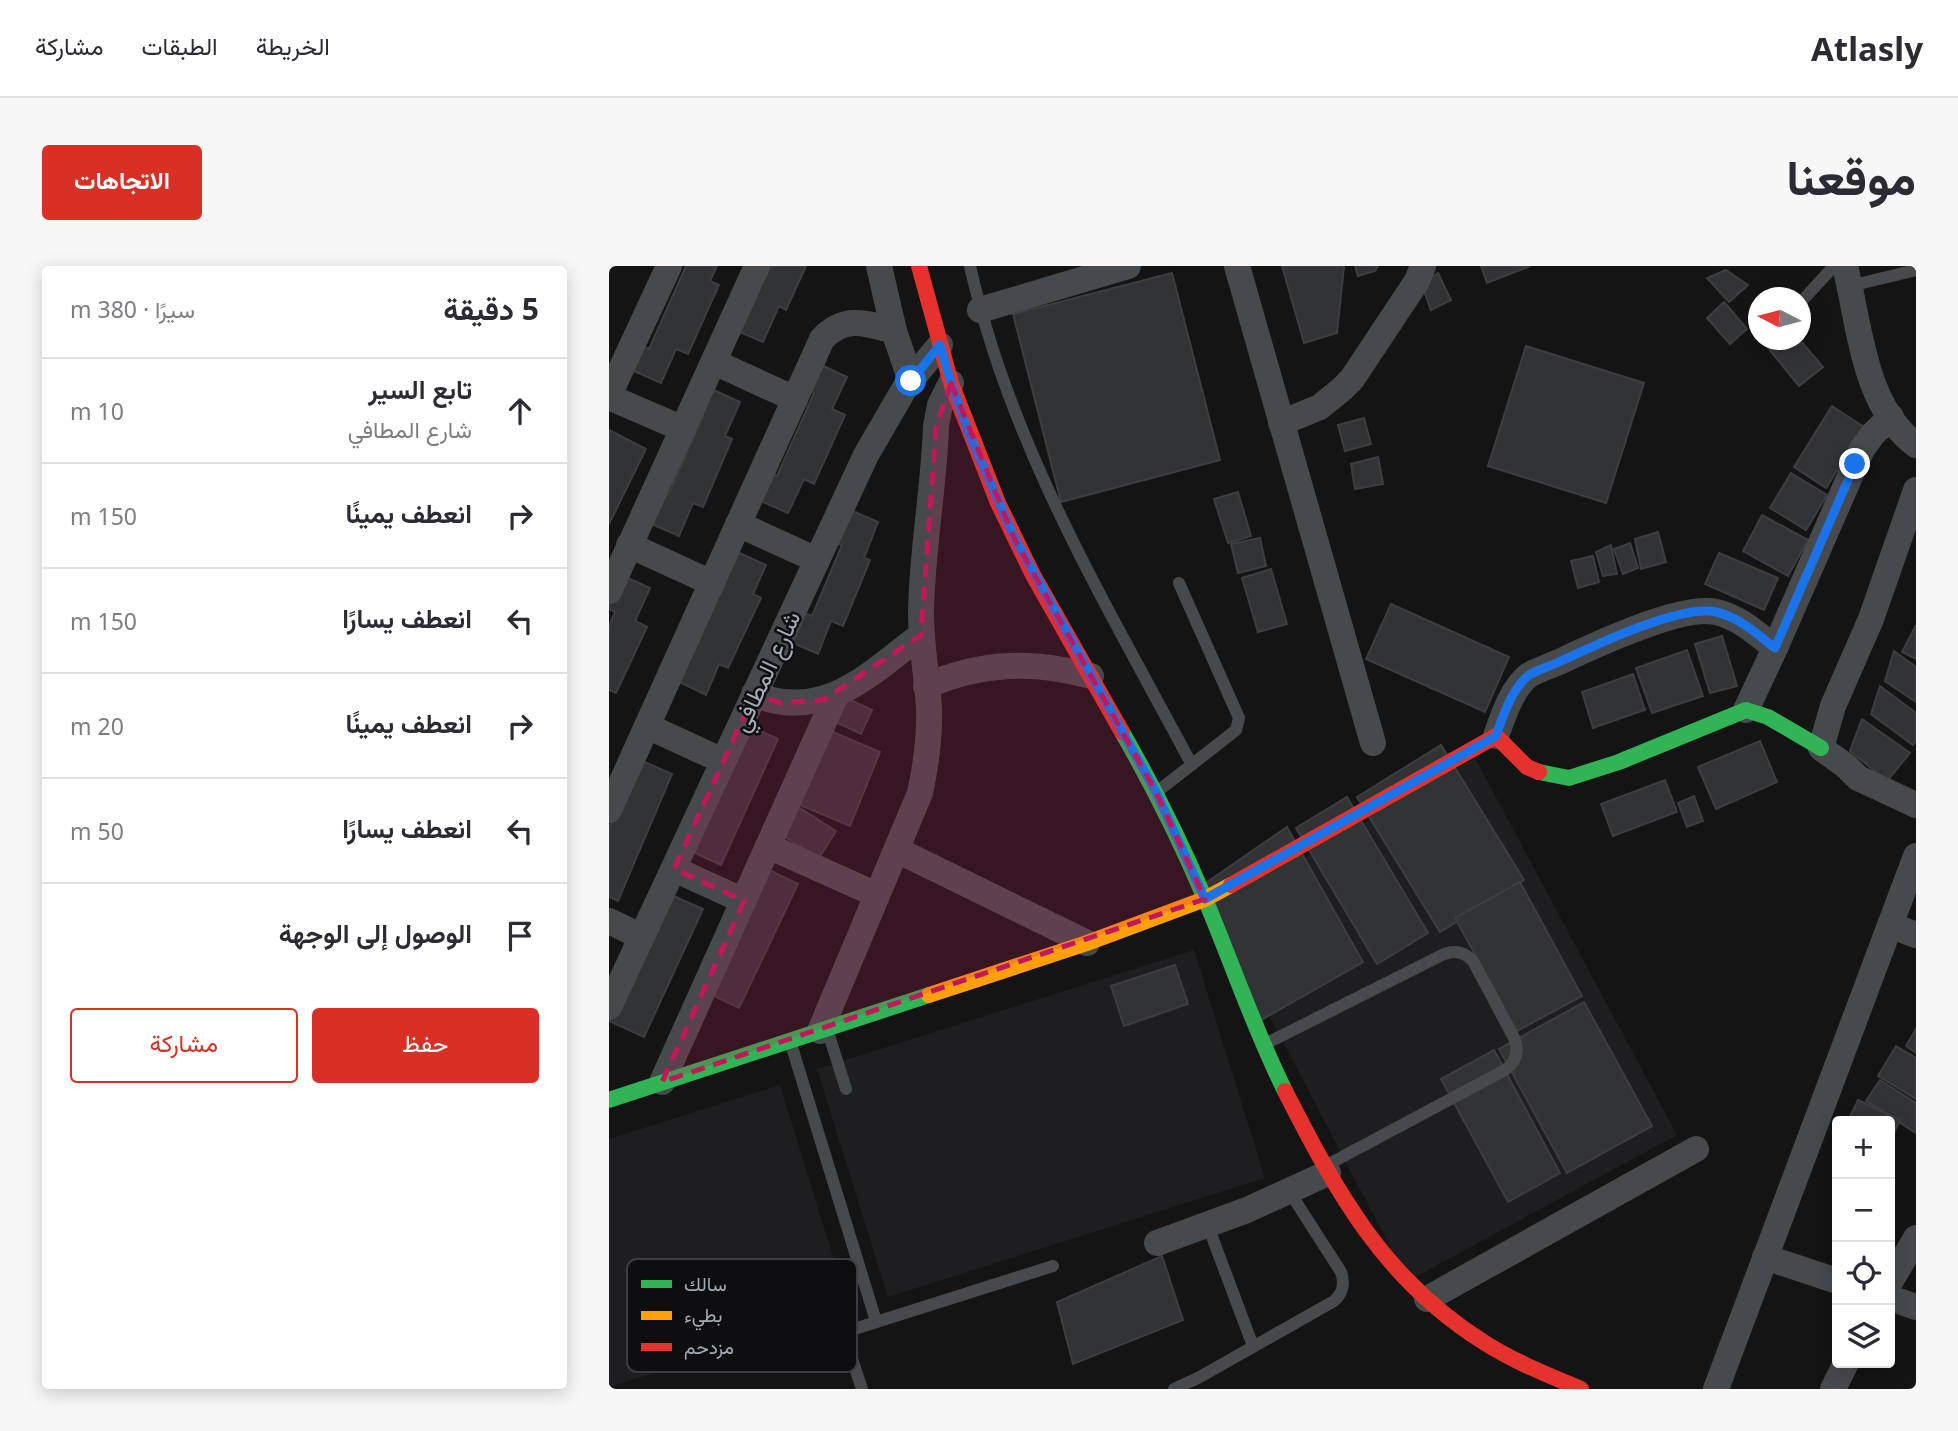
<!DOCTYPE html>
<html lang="ar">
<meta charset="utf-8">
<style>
body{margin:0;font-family:"Noto Sans",Vazirmatn,sans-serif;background:#f7f7f7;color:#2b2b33;direction:rtl}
.controls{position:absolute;right:21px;bottom:21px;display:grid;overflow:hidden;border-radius:7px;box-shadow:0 4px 18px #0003}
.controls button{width:63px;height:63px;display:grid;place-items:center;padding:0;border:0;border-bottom:2px solid #e1e1e2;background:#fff;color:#2b2b33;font:35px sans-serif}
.compass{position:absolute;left:1139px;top:21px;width:63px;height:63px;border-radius:50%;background:#fff;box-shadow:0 4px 18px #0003;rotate:276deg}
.stop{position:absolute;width:21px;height:21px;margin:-16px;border:5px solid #1a73e8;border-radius:50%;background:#fff}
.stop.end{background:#1a73e8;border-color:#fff;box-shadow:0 2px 7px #0008}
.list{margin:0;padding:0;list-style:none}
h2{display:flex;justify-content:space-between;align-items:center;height:91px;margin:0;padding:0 28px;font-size:30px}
h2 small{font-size:23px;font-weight:400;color:#7c7c81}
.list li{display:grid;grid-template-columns:46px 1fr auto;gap:21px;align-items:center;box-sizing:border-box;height:105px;padding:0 28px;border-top:2px solid #e1e1e2}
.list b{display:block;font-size:26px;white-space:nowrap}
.list p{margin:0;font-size:23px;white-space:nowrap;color:#7c7c81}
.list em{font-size:23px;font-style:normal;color:#7c7c81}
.actions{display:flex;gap:14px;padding:21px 28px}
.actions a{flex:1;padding:16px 0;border:2px solid #d93025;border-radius:7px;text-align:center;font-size:24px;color:#d93025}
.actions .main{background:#d93025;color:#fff}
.icon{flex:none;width:38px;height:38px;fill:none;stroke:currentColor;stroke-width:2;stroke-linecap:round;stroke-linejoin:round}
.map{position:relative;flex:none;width:1307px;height:1123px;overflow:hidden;direction:ltr;border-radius:7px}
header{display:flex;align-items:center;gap:42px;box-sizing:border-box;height:98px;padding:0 35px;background:#fff;border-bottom:2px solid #e1e1e2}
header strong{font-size:33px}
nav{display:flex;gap:38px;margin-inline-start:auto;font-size:24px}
.intro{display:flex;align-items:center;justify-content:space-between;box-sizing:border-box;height:168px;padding:0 42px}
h1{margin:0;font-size:49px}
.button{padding:18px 32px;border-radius:7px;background:#d93025;color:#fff;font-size:24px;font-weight:700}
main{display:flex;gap:42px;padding:0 42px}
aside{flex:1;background:#fff;border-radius:7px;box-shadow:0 4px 18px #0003}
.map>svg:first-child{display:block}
</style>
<header>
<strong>Atlasly</strong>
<nav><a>الخريطة</a><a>الطبقات</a><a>مشاركة</a></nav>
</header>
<div class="intro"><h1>موقعنا</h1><a class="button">الاتجاهات</a></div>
<main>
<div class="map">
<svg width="1307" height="1123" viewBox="0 0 1307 1123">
<rect width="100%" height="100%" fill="#141414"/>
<g fill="#1e1e20">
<path d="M866,492L1068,869L799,1015L605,644Z"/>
<path d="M585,684L656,912L279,1031L208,803Z"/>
<path d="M171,819L241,1046L0,1121V873Z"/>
</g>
<g fill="#323335" stroke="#3c3e41" stroke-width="2">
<path d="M77,0H108L101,15L110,19L79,88L67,83L52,117L18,102L28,78L40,83Z"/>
<path d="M155,0H197L177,44L170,40L154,76L126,64Z"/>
<path d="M673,0H735L728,67L695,77Z"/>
<path d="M746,0H769L766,5L749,10Z"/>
<path d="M872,0H921L878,17Z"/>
<path d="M1117,4L1139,19L1120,36L1098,12Z"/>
<path d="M563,7L611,194L452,236L404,48Z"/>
<path d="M829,7L842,34L822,44L813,19Z"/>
<path d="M1115,36L1138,63L1121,78L1098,52Z"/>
<path d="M1160,74H1191L1214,101L1190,120L1155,77Z"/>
<path d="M917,80L1035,117L997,237L879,200Z"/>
<path d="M208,97L238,111L223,143L236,149L205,218L195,213L179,247L149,234L161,207L168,210L205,127L197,122Z"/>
<path d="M98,121L131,136L116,170L123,173L94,241L84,237L70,270L40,257L53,227L59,230L94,150L87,148Z"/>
<path d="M1223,140L1255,161L1217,222L1185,201Z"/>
<path d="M755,152L762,178L736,185L729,159Z"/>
<path d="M0,164L37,183L0,258Z"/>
<path d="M769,191L774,218L746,223L742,198Z"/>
<path d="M1182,207L1218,229L1197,264L1161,242Z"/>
<path d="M629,226L642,270L619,277L605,233Z"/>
<path d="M237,242L269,256L255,292L261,294L234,360L222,355L209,388L184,377L196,347L203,350L233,279L223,275Z"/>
<path d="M1153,249L1199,274L1179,310L1134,285Z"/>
<path d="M1049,266L1057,296L1032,303L1026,273Z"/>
<path d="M651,272L657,300L629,307L622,278Z"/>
<path d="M1021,277L1029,302L1014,308L1005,283Z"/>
<path d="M1002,279L1008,308L994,310L987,286Z"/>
<path d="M126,285L157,299L144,328L152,332L119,402L110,398L97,429L66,414Z"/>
<path d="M1110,287L1169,312L1155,344L1096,318Z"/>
<path d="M984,290L990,316L969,322L962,295Z"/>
<path d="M662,303L678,358L649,366L633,312Z"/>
<path d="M8,307L41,322L26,355L38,361L7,427L0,424V360L6,346L0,343V324Z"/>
<path d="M782,338L900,391L876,446L757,393Z"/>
<path d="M1307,359V393L1293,386Z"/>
<path d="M1113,370L1128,420L1101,427L1086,378Z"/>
<path d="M1078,384L1094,430L1043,447L1027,402Z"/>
<path d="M1285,385L1307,401V436L1276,415Z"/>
<path d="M1024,408L1036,444L984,462L973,426Z"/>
<path d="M1271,420L1307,447V475L1304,479L1262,448Z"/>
<path d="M222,425L263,444L252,468L210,448Z"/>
<path d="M1253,453L1301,487L1278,515L1241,485Z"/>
<path d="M134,457L169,473L112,599L79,584Z"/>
<path d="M203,457L271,486L241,560L172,531Z"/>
<path d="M1151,475L1168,516L1107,543L1089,501Z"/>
<path d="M832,479L915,614L831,666L748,531Z"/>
<path d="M29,493L63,508L9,635L0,631V562Z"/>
<path d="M1056,514L1068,546L1004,570L992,538Z"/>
<path d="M1085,530L1094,555L1078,561L1069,537Z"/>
<path d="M738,531L819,667L768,698L687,562Z"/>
<path d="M177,533L227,565L210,592L160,561Z"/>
<path d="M678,561L754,696L652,754L585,625Z"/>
<path d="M156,602L189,618L130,742L97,726Z"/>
<path d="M911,616L973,730L908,765L846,652Z"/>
<path d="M58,627L94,643L35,771L0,755Z"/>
<path d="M566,699L579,738L515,760L502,720Z"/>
<path d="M975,736L1043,860L958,907L890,783Z"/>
<path d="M1307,763V787L1297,780Z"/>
<path d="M1287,780L1307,792V833L1269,810Z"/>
<path d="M885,784L951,907L899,936L832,813Z"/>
<path d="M1271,814L1307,837V867L1257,835Z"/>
<path d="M1249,834L1291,854L1281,875V855H1239Z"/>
<path d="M553,990L574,1054L464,1098L448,1036Z"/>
</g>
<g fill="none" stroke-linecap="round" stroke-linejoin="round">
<g stroke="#474a4d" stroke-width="12">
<path d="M361,0C401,180 497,338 583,499"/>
<path d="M1241,20L1307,4"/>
<path d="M1192,36L1225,0"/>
<path d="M549,525L622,468L627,464L630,452L570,317"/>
<path d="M219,766L237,823"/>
<path d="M182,778L267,1055"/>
<path d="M656,778L835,688C847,684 855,686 864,695L906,774C910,786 907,796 896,804L718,899"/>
<path d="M599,960L644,1080"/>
<path d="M234,1066L253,1123"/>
<path d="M157,1091L444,1000"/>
<path d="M565,1123L589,1112L725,1035C734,1027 736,1018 732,1006L680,925"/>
</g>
<g stroke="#474a4d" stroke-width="26">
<path d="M270,0L285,65"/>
<path d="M628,0L764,477"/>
<path d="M1236,0C1251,59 1254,140 1307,179"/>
<path d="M371,44L519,0"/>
<path d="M105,96L186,133"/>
<path d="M0,129L60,0"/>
<path d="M0,131L74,163"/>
<path d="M672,157L711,141L733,123L743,113L808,15L814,0"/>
<path d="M1307,224L1262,353L1224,440L1212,482L1237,500L1249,512L1307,539"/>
<path d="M129,258L208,294"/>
<path d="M20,279L103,317"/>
<path d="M0,325L148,0"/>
<path d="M317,420C372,396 425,394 482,410"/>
<path d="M145,428C214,457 261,408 312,369"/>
<path d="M1137,444L1166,382L1253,183L1264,168L1282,151"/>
<path d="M38,460L114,495"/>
<path d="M887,470C894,450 903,422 920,409C929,404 941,400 950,396C984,380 1072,338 1107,346C1130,351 1148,368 1166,382"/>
<path d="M0,544L213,73C236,49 256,57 285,65L302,115"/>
<path d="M159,580L268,629"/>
<path d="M288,584L478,677"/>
<path d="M65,603L135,635"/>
<path d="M0,655L33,671"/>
<path d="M1281,659L1307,669"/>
<path d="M0,741L257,189L297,120L331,79"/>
<path d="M211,765L311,527C317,499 321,471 320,442C318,410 312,379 312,346C313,284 325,222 327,160L331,139L342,117"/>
<path d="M53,816L227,429"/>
<path d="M548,977L638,944L719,907"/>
<path d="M1156,991L1228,1015"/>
<path d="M1281,1016L1307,972"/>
<path d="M1281,1032L1307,1041"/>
<path d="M818,1033L1087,883"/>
<path d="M1107,1123L1307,590"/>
<path d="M1224,1123L1237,1097"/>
</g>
<g stroke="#30b455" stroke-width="16">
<path d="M513,466C544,520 572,576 596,633C623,697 645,763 676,825"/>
<path d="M930,506L960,512L1010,496L1137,444L1159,451L1212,482"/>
<path d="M0,834L320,729"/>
</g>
<path stroke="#ff9f0a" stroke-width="16" d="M320,729L478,677L596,633L622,619"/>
<g stroke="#e5322d" stroke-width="16">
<path d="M310,0L342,117L389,237L424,309L513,466"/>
<path d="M622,619L887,470L918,501L930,506"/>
<path d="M676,825C728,927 775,1014 876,1077C906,1096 939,1109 972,1123"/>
</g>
</g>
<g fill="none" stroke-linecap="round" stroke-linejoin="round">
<path stroke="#1a73e8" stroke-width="9" d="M302,115L331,79L342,117L360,168L405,271L547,526L596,633L887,470C894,450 903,422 920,409C929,404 941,400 950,396C984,380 1072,338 1107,346C1130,351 1148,368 1166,382L1246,198"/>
</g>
<path fill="#c2185b" fill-opacity="0.2" stroke="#c2185b" stroke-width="5" stroke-dasharray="14 9" stroke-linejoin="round" d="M342,117L405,272L547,526L596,633L53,816L135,635L65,603L145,428L172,437L214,434L312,369L327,160Z"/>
<g text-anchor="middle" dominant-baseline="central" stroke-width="5" stroke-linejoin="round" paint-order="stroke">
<g font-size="24" fill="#a3acb7" stroke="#0e0e10">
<text transform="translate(156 405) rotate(-65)">شارع المطافي</text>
</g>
</g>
<rect x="18" y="993" width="230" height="113" rx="10" fill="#0e0e10" stroke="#3b3d42" stroke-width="2"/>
<rect x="32" y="1014" width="31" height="8" fill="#30b455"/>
<rect x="32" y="1045" width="31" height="9" fill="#ff9f0a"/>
<rect x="32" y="1077" width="31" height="8" fill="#e5322d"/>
<g font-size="19" fill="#a3acb7">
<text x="75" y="1025">سالك</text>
<text x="75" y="1056">بطيء</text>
<text x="75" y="1088">مزدحم</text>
</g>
</svg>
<div class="controls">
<button>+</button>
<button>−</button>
<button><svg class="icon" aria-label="locate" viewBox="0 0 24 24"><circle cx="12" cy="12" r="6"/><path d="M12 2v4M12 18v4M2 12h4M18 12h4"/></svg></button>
<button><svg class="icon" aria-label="layers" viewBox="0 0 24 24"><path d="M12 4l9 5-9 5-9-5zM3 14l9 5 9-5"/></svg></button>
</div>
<svg class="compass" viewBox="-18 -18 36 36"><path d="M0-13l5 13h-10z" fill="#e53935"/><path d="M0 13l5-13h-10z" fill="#7c7c81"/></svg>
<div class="stop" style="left:302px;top:115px"></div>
<div class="stop end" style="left:1246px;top:198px"></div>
</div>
<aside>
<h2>5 دقيقة<small>سيرًا · 380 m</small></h2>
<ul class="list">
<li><svg class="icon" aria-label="ahead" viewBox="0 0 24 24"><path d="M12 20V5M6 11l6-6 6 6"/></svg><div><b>تابع السير</b><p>شارع المطافي</p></div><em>10 m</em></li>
<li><svg class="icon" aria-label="right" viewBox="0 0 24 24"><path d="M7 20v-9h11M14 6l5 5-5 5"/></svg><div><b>انعطف يمينًا</b></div><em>150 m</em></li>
<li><svg class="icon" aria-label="left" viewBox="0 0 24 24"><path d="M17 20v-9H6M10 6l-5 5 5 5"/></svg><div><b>انعطف يسارًا</b></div><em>150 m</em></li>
<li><svg class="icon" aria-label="right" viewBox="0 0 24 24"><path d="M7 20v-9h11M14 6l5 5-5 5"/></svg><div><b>انعطف يمينًا</b></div><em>20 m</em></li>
<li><svg class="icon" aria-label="left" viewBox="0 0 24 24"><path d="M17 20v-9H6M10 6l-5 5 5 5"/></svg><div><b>انعطف يسارًا</b></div><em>50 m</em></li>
<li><svg class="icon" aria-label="arrive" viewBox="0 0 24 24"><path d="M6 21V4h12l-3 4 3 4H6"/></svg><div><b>الوصول إلى الوجهة</b></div></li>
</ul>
<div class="actions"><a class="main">حفظ</a><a>مشاركة</a></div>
</aside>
</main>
